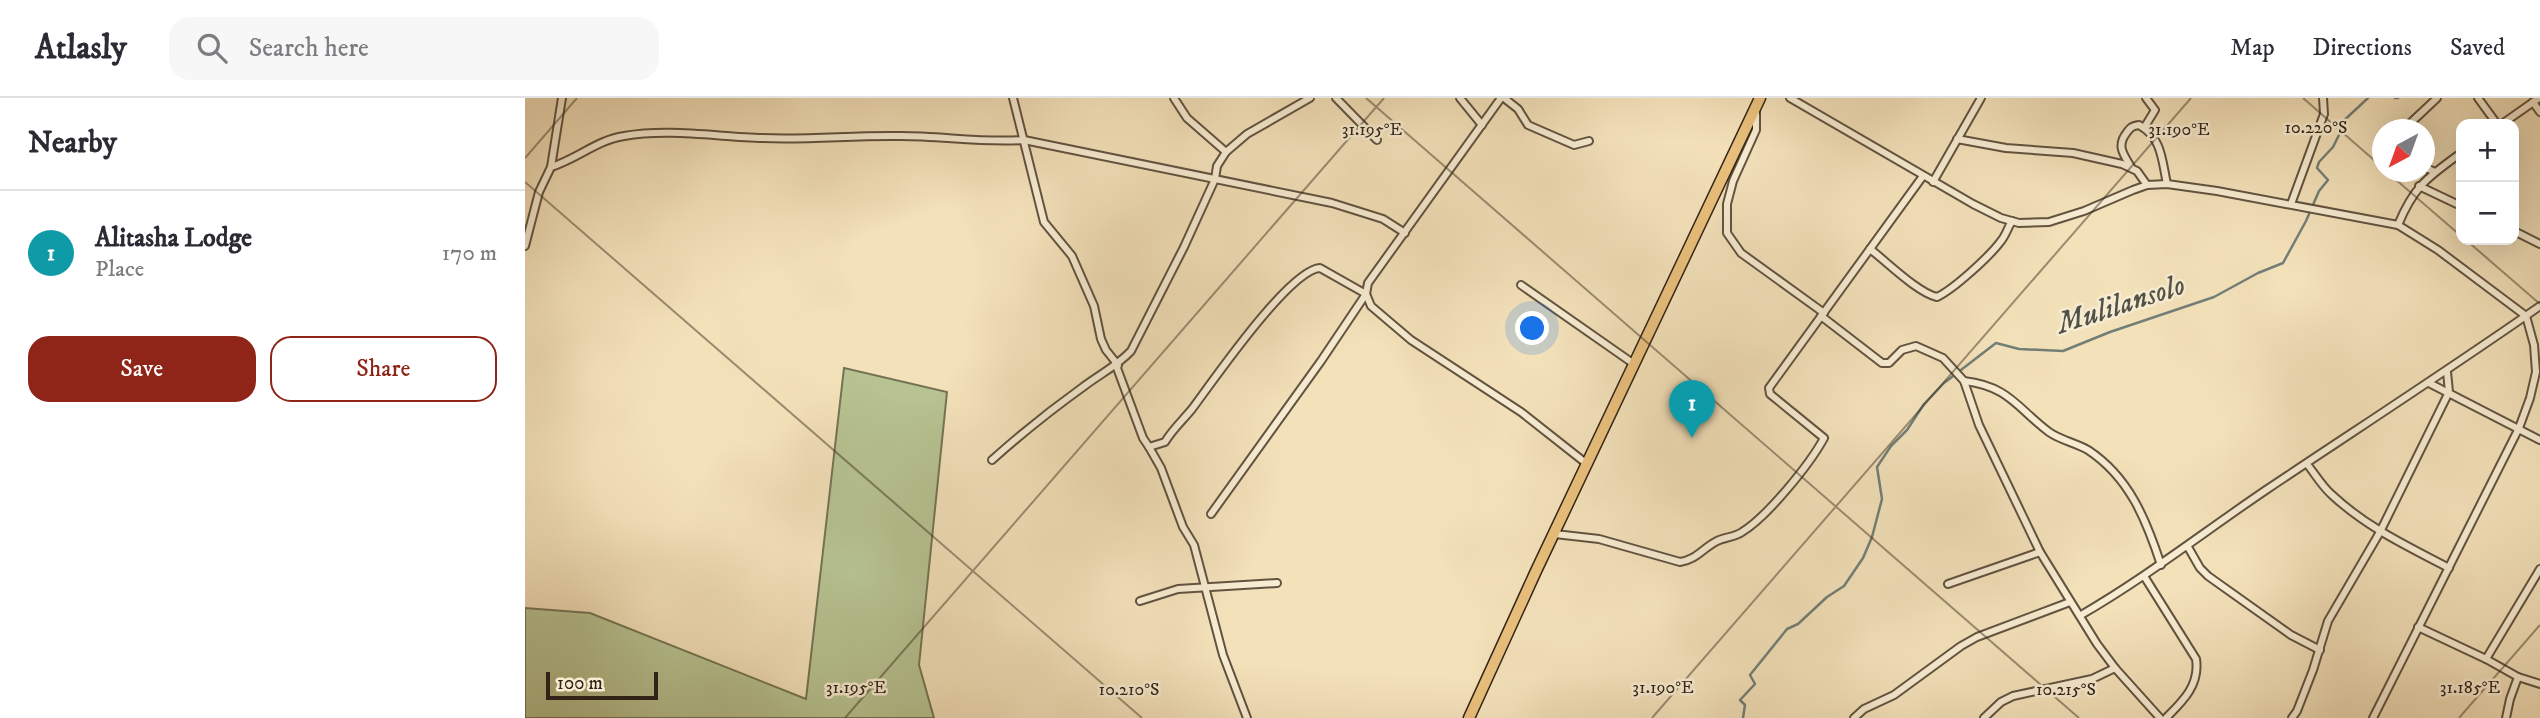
<!DOCTYPE html>
<meta charset="utf-8">
<style>
body{margin:0;font-family:"IM FELL DW Pica",serif;background:#f7f7f7;color:#2b2b33}
.controls{position:absolute;right:21px;top:21px;display:grid;overflow:hidden;border-radius:14px;box-shadow:0 7px 28px #0002}
.controls button{width:63px;height:63px;display:grid;place-items:center;padding:0;border:0;border-bottom:2px solid #e1e1e2;background:#fff;color:#2b2b33;font:35px sans-serif}
.compass{position:absolute;left:1847px;top:21px;width:63px;height:63px;border-radius:50%;background:#fff;box-shadow:0 7px 28px #0002;rotate:221deg}
.scale{position:absolute;left:21px;bottom:18px;width:112px;box-sizing:border-box;padding-left:7px;border:4px solid #312417;border-top:0;font-size:19px;line-height:24px;white-space:nowrap;color:#312417;-webkit-text-stroke:5px #f7ecd2;paint-order:stroke}
.you{position:absolute;left:1008px;top:231px;width:24px;height:24px;margin:-18px;border:5px solid #fff;border-radius:50%;background:#1a73e8;box-shadow:0 0 0 10px #1a73e833}
.badge{display:grid;place-items:center;width:46px;height:46px;border-radius:50%;background:#8f2418;color:#fff;font-size:23px;font-weight:700}
.pin{position:absolute;translate:-50% -58px;filter:drop-shadow(0 2px 4px #0008)}
.pin::after{content:'';position:absolute;top:37px;width:24px;height:21px;background:inherit;clip-path:polygon(0 0,100% 0,50% 100%)}
.list{margin:0;padding:0;list-style:none}
h2{display:flex;justify-content:space-between;align-items:center;height:91px;margin:0;padding:0 28px;font-size:30px}
h2 small{font-size:23px;font-weight:400;color:#7c7c81}
.list li{display:grid;grid-template-columns:46px 1fr auto;gap:21px;align-items:center;box-sizing:border-box;height:126px;padding:0 28px;border-top:2px solid #e1e1e2}
.list b{display:block;font-size:26px;white-space:nowrap}
.list p{margin:0;font-size:23px;white-space:nowrap;color:#7c7c81}
.list em{font-size:23px;font-style:normal;color:#7c7c81}
.actions{display:flex;gap:14px;padding:21px 28px}
.actions a{flex:1;padding:16px 0;border:2px solid #8f2418;border-radius:21px;text-align:center;font-size:24px;color:#8f2418}
.actions .main{background:#8f2418;color:#fff}
.icon{flex:none;width:38px;height:38px;fill:none;stroke:currentColor;stroke-width:2;stroke-linecap:round;stroke-linejoin:round}
.map{position:relative;flex:none;width:2015px;height:620px;overflow:hidden}
header{display:flex;align-items:center;gap:42px;box-sizing:border-box;height:98px;padding:0 35px;background:#fff;border-bottom:2px solid #e1e1e2}
header strong{font-size:33px}
nav{display:flex;gap:38px;margin-inline-start:auto;font-size:24px}
.search{width:490px;height:63px;background:#f7f7f7;display:flex;align-items:center;gap:18px;box-sizing:border-box;padding:0 24px;border-radius:21px;color:#7c7c81;font-size:26px}
main{display:flex}
aside{flex:1;background:#fff}
.map>svg:first-child{display:block}
</style>
<header>
<strong>Atlasly</strong>
<div class="search"><svg class="icon" aria-label="search" viewBox="0 0 24 24"><circle cx="10" cy="10" r="6"/><path d="M15 15l6 6"/></svg>Search here</div>
<nav><a>Map</a><a>Directions</a><a>Saved</a></nav>
</header>
<main>
<aside>
<h2>Nearby<small></small></h2>
<ul class="list">
<li><span class="badge" style="background:#0f9aa8">1</span><div><b>Alitasha Lodge</b><p>Place</p></div><em>170 m</em></li>
</ul>
<div class="actions"><a class="main">Save</a><a>Share</a></div>
</aside>
<div class="map">
<svg width="2015" height="620" viewBox="0 0 2015 620">
<rect width="100%" height="100%" fill="#f3e1ba"/>
<filter id="stains"><feTurbulence type="fractalNoise" baseFrequency=".00286" numOctaves="4"/><feColorMatrix values="0 0 0 0 .2 0 0 0 0 .09 0 0 0 0 .02 0 0 0 .5 -.17"/></filter>
<radialGradient id="worn" r=".72"><stop offset=".6" stop-color="#630" stop-opacity="0"/><stop offset="1" stop-color="#630" stop-opacity=".3"/></radialGradient>
<path fill="#b7c392" stroke="#747454" stroke-width="2" d="M319,270L422,294L394,567L409,620H0V510L65,515L281,601Z"/>
<g fill="none" stroke-linecap="round" stroke-linejoin="round">
<g stroke="#727f77" stroke-width="2.5">
<path d="M1870,0H1873"/>
<path d="M1218,620L1220,607L1215,602L1230,586L1225,577L1262,531L1273,526L1302,499L1319,488L1338,460L1347,439L1357,401L1352,369L1366,348L1382,332L1399,306L1419,285L1471,245L1494,251L1538,253L1585,234L1689,199L1733,175L1758,165L1781,123L1794,93L1803,82L1792,70L1794,64L1808,49L1816,33L1813,28L1843,0"/>
</g>
<g stroke="#625340" stroke-width="10">
<g id="minor">
<path d="M488,0L519,124L547,158L569,208L576,241L581,252L593,267L592,270L618,340L624,349L640,344C647,332 658,322 667,311C688,283 764,172 795,170L841,196L846,208L886,242L996,314L1062,366"/>
<path d="M649,0L662,20L701,54"/>
<path d="M811,0L852,42"/>
<path d="M935,0L957,27"/>
<path d="M979,0L993,11L1003,27L1049,47L1064,43"/>
<path d="M1265,0L1448,106L1476,120L1494,125L1524,124L1559,113L1608,92L1622,87L1642,86L1692,93L1873,127L1913,152L2001,218L2009,247L2011,274L2005,300L1994,330L1848,620"/>
<path d="M1953,0L1972,26"/>
<path d="M2008,4L2015,14"/>
<path d="M1231,11V32L1208,83L1202,106V135L1216,155L1299,215"/>
<path d="M1977,26L2014,0"/>
<path d="M1619,30L1630,12L1621,0"/>
<path d="M1878,32L1912,0"/>
<path d="M1432,41L1481,50L1548,55L1597,66L1612,73L1622,87"/>
<path d="M26,69C52,61 72,42 99,38C144,30 193,39 238,40C284,42 330,37 376,38C417,38 458,45 499,42L807,105L858,121L880,135"/>
<path d="M1606,69C1599,57 1592,49 1600,37C1605,30 1606,28 1614,27C1637,39 1637,63 1642,86"/>
<path d="M1899,69L1910,74"/>
<path d="M1408,84L1456,0"/>
<path d="M1894,88L1936,108"/>
<path d="M1766,106L1799,16L1798,0"/>
<path d="M1873,127C1889,88 1903,79 1936,55"/>
<path d="M1989,133L2015,146"/>
<path d="M0,148L14,94L26,69L37,0"/>
<path d="M1345,151C1362,164 1393,195 1412,199C1429,191 1465,158 1476,143C1481,137 1483,129 1487,123"/>
<path d="M996,187L1109,266"/>
<path d="M1296,218L1357,265H1364L1377,252L1391,248L1418,260L1439,283L1454,327L1515,454L1572,546L1590,570L1635,620"/>
<path d="M1439,283C1484,288 1493,311 1524,334C1535,342 1551,345 1563,352C1604,379 1621,421 1636,467"/>
<path d="M1904,285L2015,342"/>
<path d="M624,349L636,370L658,429L669,447L698,557L722,620"/>
<path d="M467,362C496,336 526,312 558,289C575,276 592,268 606,253L659,149L690,81L692,68L701,54L722,36L785,0"/>
<path d="M1782,366C1790,376 1797,388 1806,396C1841,429 1882,448 1924,470"/>
<path d="M686,416L796,263L841,196L843,185L976,0"/>
<path d="M1030,436L1074,441L1155,464C1171,462 1178,450 1192,443C1200,439 1210,439 1217,434C1242,419 1285,366 1299,340L1245,296L1244,290L1398,78"/>
<path d="M1663,449L1675,470L1683,478L1766,537L1795,552"/>
<path d="M1619,478L1671,561C1675,587 1658,603 1641,620"/>
<path d="M1423,486L1515,454"/>
<path d="M615,503L653,491L752,485"/>
<path d="M1556,517C1620,480 1679,434 1741,392C1832,331 1925,271 2015,208"/>
<path d="M1893,529L1961,561L1993,579L2015,586"/>
<path d="M1961,561L2015,471"/>
<path d="M1329,620L1339,611L1369,597L1436,548L1452,539L1545,504"/>
<path d="M1459,620L1476,604L1488,598L1567,581L1590,570"/>
<path d="M1767,620L1772,613L1788,572L1803,523L1855,434L1924,294L1922,274"/>
<path d="M1981,620L1985,601L1993,579"/>
</g>
</g>
<g stroke="#312417" stroke-width="13">
<path id="primary" d="M944,620L1011,473L1235,0"/>
</g>
<use href="#minor" stroke="#f7ecd2" stroke-width="6"/>
<use href="#primary" stroke="#eac07d" stroke-width="10"/>
</g>
<path fill="none" stroke="#312417" stroke-width="2" stroke-opacity="0.45" d="M841,0L1554,620M1778,0L1857,69M0,60L52,0M1862,74L1936,138M0,84L617,620M1941,142L2015,206M320,620L859,0M1127,620L1666,0M1934,620L2015,527"/>
<g text-anchor="middle" dominant-baseline="central" stroke-width="5" stroke-linejoin="round" paint-order="stroke">
<g font-size="30" font-style="italic" fill="#515247" stroke="#f7ecd2">
<text transform="translate(1596 207) rotate(-18)">Mulilansolo</text>
</g>
</g>
<g font-size="18" text-anchor="middle" fill="#312417" stroke="#f7ecd2" stroke-width="5" stroke-linejoin="round" paint-order="stroke">
<text x="1791" y="35">10.220°S</text>
<text x="847" y="37">31.195°E</text>
<text x="1654" y="37">31.190°E</text>
<text x="331" y="595">31.195°E</text>
<text x="1138" y="595">31.190°E</text>
<text x="1945" y="595">31.185°E</text>
<text x="604" y="597">10.210°S</text>
<text x="1541" y="597">10.215°S</text>
</g>
<rect width="100%" height="100%" filter="url(#stains)"/>
<rect width="100%" height="100%" fill="url(#worn)"/>
</svg>
<div class="controls">
<button>+</button>
<button>−</button>
</div>
<svg class="compass" viewBox="-18 -18 36 36"><path d="M0-13l5 13h-10z" fill="#e53935"/><path d="M0 13l5-13h-10z" fill="#7c7c81"/></svg>
<div class="scale">100 m</div>
<div class="you"></div>
<div class="pin badge" style="left:1167px;top:340px;background:#0f9aa8">1</div>
</div>
</main>
